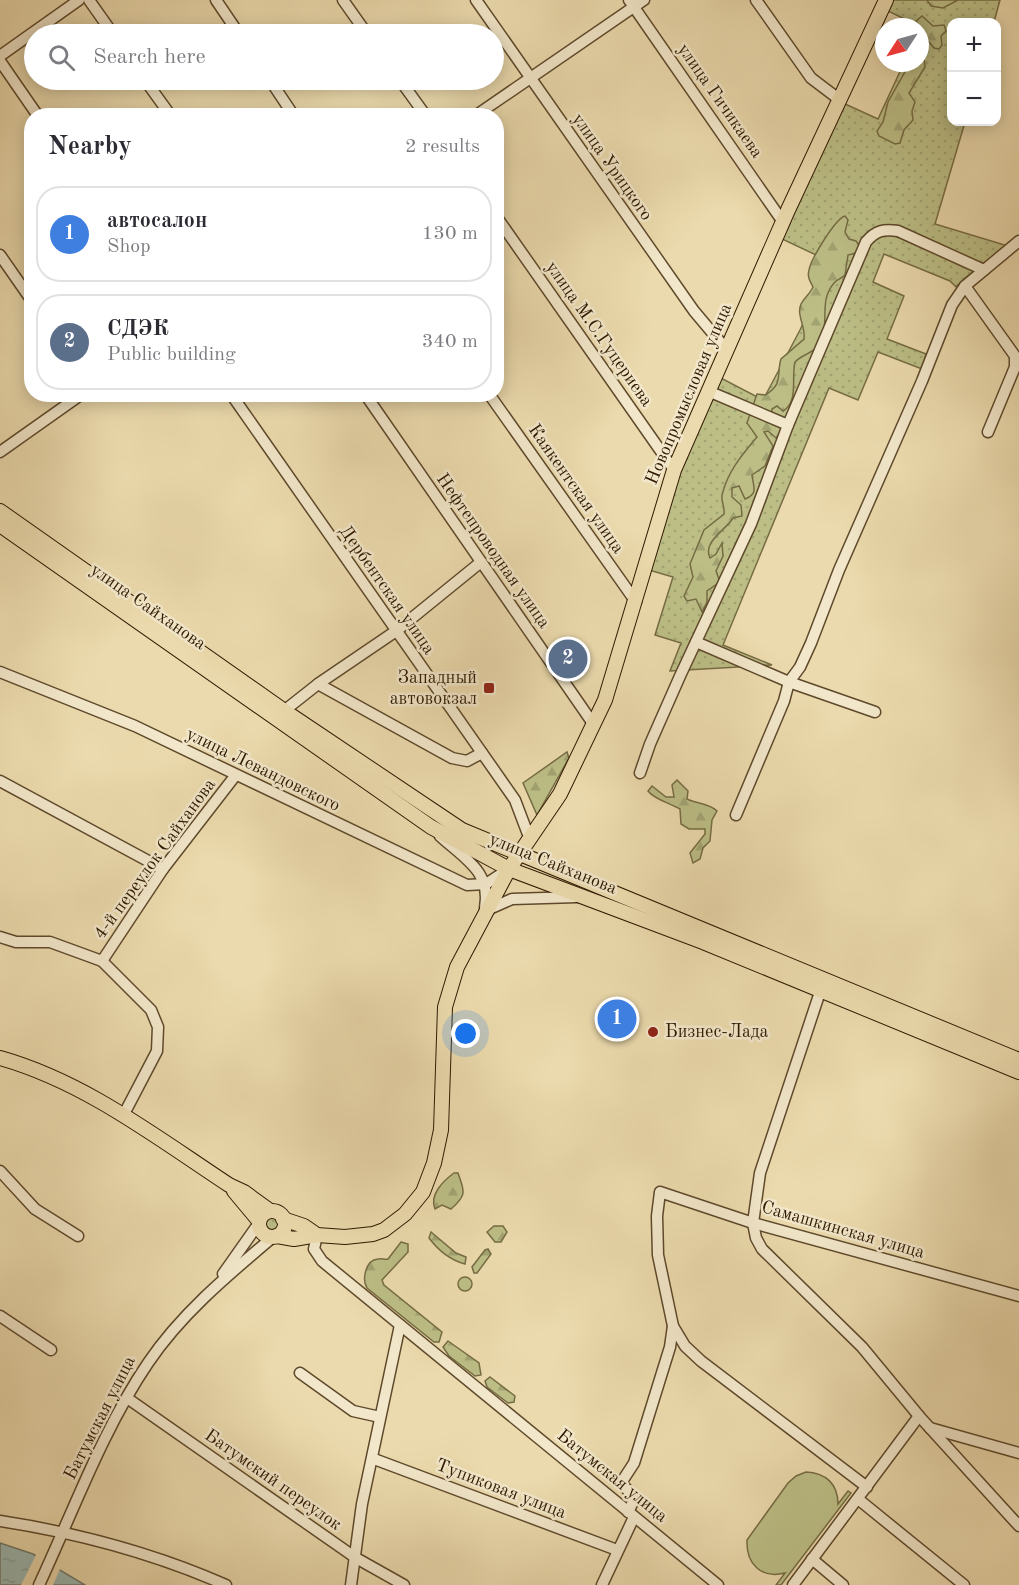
<!DOCTYPE html>
<meta charset="utf-8">
<style>
body{margin:0;font-family:"Old Standard TT",serif;background:#f2f2f3;color:#2b2b33}
.controls{position:absolute;right:18px;top:18px;display:grid;overflow:hidden;border-radius:12px;box-shadow:0 3px 15px #0003}
.controls button{width:54px;height:54px;display:grid;place-items:center;padding:0;border:0;border-bottom:2px solid #e1e1e2;background:#fff;color:#2b2b33;font:30px sans-serif}
.compass{position:absolute;left:875px;top:18px;width:54px;height:54px;border-radius:50%;background:#fff;box-shadow:0 3px 15px #0003;rotate:234deg}
.you{position:absolute;left:466px;top:1034px;width:21px;height:21px;margin:-15px;border:4px solid #fff;border-radius:50%;background:#1a73e8;box-shadow:0 0 0 9px #1a73e833}
.badge{display:grid;place-items:center;width:39px;height:39px;border-radius:50%;background:#0b8043;color:#fff;font-size:20px;font-weight:700}
.pin{position:absolute;translate:-50% -50%;border:3px solid #fff;box-shadow:0 2px 6px #0006}
.list{margin:0;padding:0;list-style:none}
h2{display:flex;justify-content:space-between;align-items:center;height:78px;margin:0;padding:0 24px;font-size:26px}
h2 small{font-size:20px;font-weight:400;color:#7c7c81}
.list li{display:grid;grid-template-columns:39px 1fr auto;gap:18px;align-items:center;box-sizing:border-box;height:96px;margin:0 12px 12px;padding:0 12px;border:2px solid #e1e1e2;border-radius:24px}
.list b{display:block;font-size:22px;white-space:nowrap}
.list p{margin:0;font-size:20px;white-space:nowrap;color:#7c7c81}
.list em{font-size:20px;font-style:normal;color:#7c7c81}
.icon{flex:none;width:33px;height:33px;fill:none;stroke:currentColor;stroke-width:2;stroke-linecap:round;stroke-linejoin:round}
.map{position:relative;flex:none;width:1019px;height:1585px;overflow:hidden}
.search{position:absolute;background:#fff;box-shadow:0 3px 15px #0003;left:24px;top:24px;width:480px;height:66px;display:flex;align-items:center;gap:15px;box-sizing:border-box;padding:0 21px;border-radius:33px;color:#7c7c81;font-size:22px}
.panel{position:absolute;background:#fff;box-shadow:0 3px 15px #0003;left:24px;top:108px;width:480px;height:294px;border-radius:24px}
.map>svg:first-child{display:block}
</style>
<div class="map">
<svg width="1019" height="1585" viewBox="0 0 1019 1585">
<defs>
<pattern id="grass-dots" width="8" height="8" patternUnits="userSpaceOnUse" patternTransform="scale(1.5)"><rect width="8" height="8" fill="#bcbe86"/><path d="M2 2h.1M6 6h.1" fill="none" stroke="#a2a372" stroke-width="1.8" stroke-linecap="round"/></pattern>
<pattern id="forest-firs" width="22" height="20" patternUnits="userSpaceOnUse" patternTransform="scale(1.5)"><rect width="22" height="20" fill="#bcbe86"/><path d="M5 1l3.5 6h-7zM16 11l3.5 6h-7z" fill="#a2a372"/></pattern>
<pattern id="water-ripples" width="26" height="14" patternUnits="userSpaceOnUse" patternTransform="scale(1.5)"><rect width="26" height="14" fill="#9bb9b3"/><path d="M2 4q2-2 4 0t4 0M15 11q2-2 4 0t4 0" fill="none" stroke="#869e98"/></pattern>
</defs>
<rect width="100%" height="100%" fill="#ebdaad"/>
<filter id="stains"><feTurbulence type="fractalNoise" baseFrequency=".00333" numOctaves="4"/><feColorMatrix values="0 0 0 0 .2 0 0 0 0 .09 0 0 0 0 .02 0 0 0 .5 -.17"/></filter>
<radialGradient id="worn" r=".72"><stop offset=".6" stop-color="#630" stop-opacity="0"/><stop offset="1" stop-color="#630" stop-opacity=".3"/></radialGradient>
<g fill="url(#grass-dots)" stroke="#766c43" stroke-width="1.5">
<path d="M890,0H1000L994,22H952V122H965L935,224L1008,246L965,278L956,287L950,281L884,254L873,282L904,296L887,339L926,354L922,369L878,352L858,400L829,388L723,645L772,665L670,671L681,643L655,635L673,577L649,570L679,470L719,377L763,400L800,330L831,262L782,239L843,103L878,119L904,63H920L921,27L886,10Z"/>
<circle cx="272" cy="1224" r="8"/>
</g>
<g fill="url(#forest-firs)" stroke="#766c43" stroke-width="1.5">
<path d="M927,0H958L943,8L931,6Z"/>
<path d="M922,16L933,26L944,25L946,31L941,36L942,45L939,49L934,48L929,42L920,43V27H915L914,23Z"/>
<path d="M924,56L925,67L909,93L915,102L912,111L913,120L904,130L900,143L895,144L879,136L877,131L883,122L888,102L910,63H920V58Z"/>
<path d="M845,216L848,220L845,232L849,239L856,241L861,248L856,253L848,255L845,275C841,279 837,279 834,283C817,303 832,325 818,346C813,353 801,355 795,362C791,377 799,402 783,411L777,406L772,409V414L782,430L776,438L768,431L764,432L773,446L765,466L752,475C753,486 759,494 745,499L739,486L732,488V497L741,505L742,516L733,518C726,530 702,542 710,558L716,554L722,543L723,556L716,571L720,582L707,591V602L702,612L696,599L687,601L684,596L693,577L690,564L704,530L724,514C725,507 721,502 722,495C728,471 742,455 757,437L747,423L757,394L765,395C784,384 776,375 781,359L804,339C806,327 796,315 801,304C804,298 810,294 813,287C810,281 807,277 809,270C811,259 835,219 845,216Z"/>
<path d="M567,752L569,758L537,815L523,783Z"/>
<path d="M677,780L688,791L687,799C697,804 709,803 717,811L712,820L710,841L703,848L700,859L693,863L690,853L705,834V829H689L681,824L680,809C670,803 655,800 648,791L652,786L666,797H674L672,785Z"/>
<path d="M454,1173H458C464,1191 468,1194 451,1209L442,1205L435,1209C429,1195 443,1181 454,1173Z"/>
<path d="M494,1226H503L507,1232L501,1242H495L487,1232Z"/>
<path d="M431,1232L456,1253L466,1257L465,1264C450,1260 438,1250 429,1238Z"/>
<path d="M401,1242L408,1244V1252L382,1280L384,1285L442,1332L439,1342H434L367,1288C362,1280 365,1260 378,1259C382,1258 385,1260 388,1259Z"/>
<path d="M488,1249L491,1254L477,1273H474L472,1267L485,1250Z"/>
<circle cx="465" cy="1284" r="7"/>
<path d="M448,1341L479,1363L481,1375L475,1376L449,1356L443,1347Z"/>
<path d="M490,1377L515,1396L514,1402L508,1403L487,1387L485,1381Z"/>
</g>
<path fill="#bcbe86" stroke="#766c43" stroke-width="1.5" d="M806,1472C826,1473 838,1484 838,1504L848,1491L851,1493L781,1585H776L785,1573C761,1579 746,1564 747,1540L788,1483L796,1476Z"/>
<path fill="url(#water-ripples)" stroke="#70796b" stroke-width="1.5" d="M0,1543L33,1554L85,1585H0Z"/>
<path fill="#ebdaad" d="M37,1553L61,1567L53,1585H21Z"/>
<g fill="none" stroke-linecap="round" stroke-linejoin="round">
<g stroke="#5e492b" stroke-width="13">
<g id="minor">
<path d="M89,0L113,34"/>
<path d="M216,0L239,34"/>
<path d="M343,0L367,34"/>
<path d="M476,0L694,311L726,349"/>
<path d="M629,0L783,222"/>
<path d="M756,0L811,78L840,100"/>
<path d="M0,56L79,0"/>
<path d="M0,61L38,116"/>
<path d="M145,80L171,116"/>
<path d="M270,80L294,116"/>
<path d="M400,80L426,116"/>
<path d="M475,116L644,0"/>
<path d="M496,216L674,470"/>
<path d="M0,255L32,301"/>
<path d="M965,286L1015,356V367L988,432"/>
<path d="M708,391L788,425"/>
<path d="M231,394L515,800L529,837"/>
<path d="M365,394L594,725"/>
<path d="M489,394L636,602"/>
<path d="M0,452L82,394"/>
<path d="M696,642L789,682L800,667L811,643L839,570L922,381L952,305L965,286L1019,241"/>
<path d="M0,672L135,726L467,885L486,884L509,869"/>
<path d="M318,684L452,758L467,761L482,753"/>
<path d="M280,714L318,684L396,631L481,562"/>
<path d="M640,773L650,744L680,676L751,524L788,425L866,242C876,230 884,229 898,231L984,270"/>
<path d="M0,781L163,869"/>
<path d="M736,815L784,701L789,682L875,712"/>
<path d="M440,836C464,858 492,872 485,908"/>
<path d="M487,910L512,899L577,897"/>
<path d="M0,937L16,942H50L102,961L151,1010L158,1027L157,1051L123,1116"/>
<path d="M102,961L163,869L235,776"/>
<path d="M822,986L760,1173L753,1223L756,1238L762,1249L862,1347L919,1416L1019,1526"/>
<path d="M0,1171L35,1209L78,1236"/>
<path d="M317,1235L314,1249L322,1261L718,1585"/>
<path d="M223,1274L259,1223"/>
<path d="M0,1316L51,1350"/>
<path d="M673,1326L685,1346L701,1361L867,1487"/>
<path d="M300,1373L353,1411L380,1417"/>
<path d="M127,1398L356,1558L404,1585"/>
<path d="M930,1428L1019,1453"/>
<path d="M374,1459L617,1550"/>
<path d="M858,1499L964,1585"/>
<path d="M628,1512L635,1498L621,1483L634,1463L670,1347L673,1326L658,1255L657,1216L660,1192L753,1223L1019,1296"/>
<path d="M0,1521C78,1533 153,1553 226,1585"/>
<path d="M812,1559L843,1585"/>
<path d="M39,1585C73,1512 103,1429 148,1363C181,1314 228,1275 273,1237"/>
<path d="M351,1585L362,1504L400,1325"/>
<path d="M602,1585L634,1517"/>
<path d="M793,1585L919,1416"/>
</g>
</g>
<g stroke="#2f1900" stroke-width="16">
<g id="major">
<path d="M0,511L283,710L462,830L1019,1060"/>
<path d="M0,525L431,827L509,869L703,942L1019,1072"/>
<path d="M0,1058C85,1082 156,1137 229,1185L244,1192L270,1211"/>
<path d="M234,1191L259,1221"/>
<circle cx="272" cy="1224" r="13"/>
<path d="M283,1219L304,1226L317,1235L345,1237L373,1234L384,1230L405,1214L423,1192L434,1163L441,1130L445,1007L457,967L509,869L560,794L605,700L674,470L788,210L886,0"/>
<path d="M277,1236L294,1239L317,1235"/>
</g>
</g>
<use href="#minor" stroke="#f2e7ca" stroke-width="10"/>
<use href="#major" stroke="#ebdaad" stroke-width="14"/>
</g>
<g fill="#8f2418" stroke="#f2e7ca" stroke-width="2">
<rect x="483" y="682" width="12" height="12" rx="3"/>
<circle cx="653" cy="1032" r="6"/>
</g>
<g text-anchor="middle" dominant-baseline="central" stroke-width="5" stroke-linejoin="round" paint-order="stroke">
<g font-size="18" fill="#2f1900" stroke="#f2e7ca">
<text transform="translate(720 101) rotate(55)">улица Гичикаева</text>
<text transform="translate(612 167) rotate(55)">улица Урицкого</text>
<text transform="translate(599 334) rotate(55)">улица М.С.Гуцериева</text>
<text transform="translate(689 394) rotate(-67)">Новопромысловая улица</text>
<text transform="translate(576 489) rotate(55)">Каякентская улица</text>
<text transform="translate(493 551) rotate(55)">Нефтепроводная улица</text>
<text transform="translate(387 590) rotate(55)">Дербентская улица</text>
<text transform="translate(148 607) rotate(35)">улица Сайханова</text>
<text transform="translate(263 770) rotate(26)">улица Левандовского</text>
<text transform="translate(155 859) rotate(-54)">4-й переулок Сайханова</text>
<text transform="translate(553 864) rotate(22)">улица Сайханова</text>
<text transform="translate(843 1230) rotate(16)">Самашкинская улица</text>
<text transform="translate(100 1418) rotate(-63)">Батумская улица</text>
<text transform="translate(612 1476) rotate(39)">Батумская улица</text>
<text transform="translate(273 1480) rotate(35)">Батумский переулок</text>
<text transform="translate(501 1489) rotate(21)">Тупиковая улица</text>
</g>
<g font-size="18" fill="#2f1900" stroke="#f2e7ca" text-anchor="end">
<text x="477" y="678">Западный<tspan x="477" dy="21">автовокзал</tspan></text>
<text x="665" y="1032" text-anchor="start">Бизнес-Лада</text>
</g>
</g>
<rect width="100%" height="100%" filter="url(#stains)"/>
<rect width="100%" height="100%" fill="url(#worn)"/>
</svg>
<div class="controls">
<button>+</button>
<button>−</button>
</div>
<svg class="compass" viewBox="-18 -18 36 36"><path d="M0-13l5 13h-10z" fill="#e53935"/><path d="M0 13l5-13h-10z" fill="#7c7c81"/></svg>
<div class="you"></div>
<div class="pin badge" style="left:617px;top:1019px;background:#3f7fe0">1</div>
<div class="pin badge" style="left:568px;top:659px;background:#5c6f8a">2</div>
<div class="search"><svg class="icon" aria-label="search" viewBox="0 0 24 24"><circle cx="10" cy="10" r="6"/><path d="M15 15l6 6"/></svg>Search here</div>
<section class="panel">
<h2>Nearby<small>2 results</small></h2>
<ul class="list">
<li><span class="badge" style="background:#3f7fe0">1</span><div><b>автосалон</b><p>Shop</p></div><em>130 m</em></li>
<li><span class="badge" style="background:#5c6f8a">2</span><div><b>СДЭК</b><p>Public building</p></div><em>340 m</em></li>
</ul>
</section>
</div>
